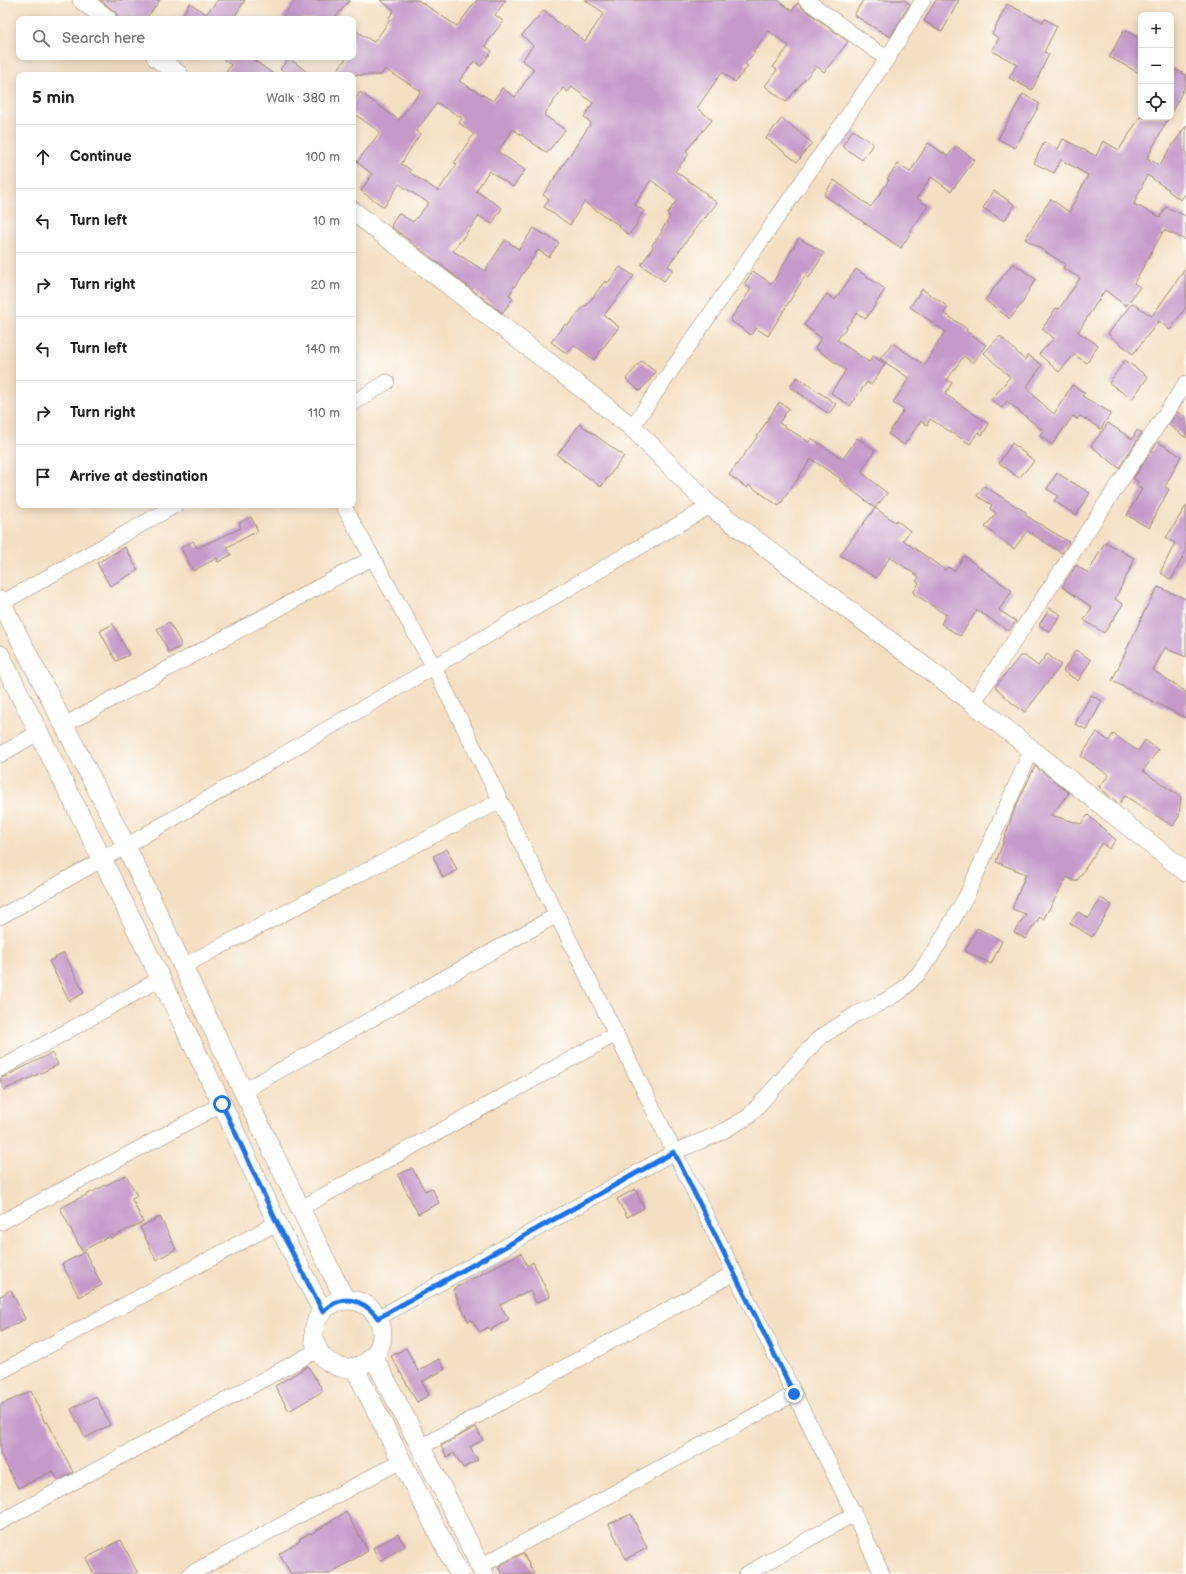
<!DOCTYPE html>
<meta charset="utf-8">
<style>
body{margin:0;font-family:"Balsamiq Sans",sans-serif;background:#f2f2f2;color:#222}
.controls{position:absolute;right:12px;top:12px;display:grid;overflow:hidden;border-radius:8px;box-shadow:0 2px 10px #0003}
.controls button{width:36px;height:36px;display:grid;place-items:center;padding:0;border:0;border-bottom:1px solid #e0e0e0;background:#fff;color:#222;font:20px sans-serif}
.stop{position:absolute;width:12px;height:12px;margin:-9px;border:3px solid #1a73e8;border-radius:50%;background:#fff}
.stop.end{background:#1a73e8;border-color:#fff;box-shadow:0 1px 4px #0008}
.list{margin:0;padding:0;list-style:none}
h2{display:flex;justify-content:space-between;align-items:center;height:52px;margin:0;padding:0 16px;font-size:17px}
h2 small{font-size:13px;font-weight:400;color:#767676}
.list li{display:grid;grid-template-columns:26px 1fr auto;gap:12px;align-items:center;box-sizing:border-box;height:64px;padding:0 16px;border-top:1px solid #e0e0e0}
.list b{display:block;font-size:15px;white-space:nowrap}
.list em{font-size:13px;font-style:normal;color:#767676}
.icon{flex:none;width:22px;height:22px;fill:none;stroke:currentColor;stroke-width:2;stroke-linecap:round;stroke-linejoin:round}
.map{position:relative;flex:none;width:1186px;height:1574px;overflow:hidden}
.search{position:absolute;background:#fff;box-shadow:0 2px 10px #0003;left:16px;top:16px;width:340px;height:44px;display:flex;align-items:center;gap:10px;box-sizing:border-box;padding:0 14px;border-radius:8px;color:#767676;font-size:15px}
.panel{position:absolute;background:#fff;box-shadow:0 2px 10px #0003;left:16px;top:72px;width:340px;height:436px;border-radius:8px}
.map>svg:first-child{display:block}
</style>
<div class="map">
<svg width="1186" height="1574" viewBox="0 0 1186 1574">
<rect width="100%" height="100%" fill="#fdfcf7"/>
<filter id="ink" filterUnits="userSpaceOnUse"><feTurbulence type="fractalNoise" baseFrequency=".025" numOctaves="2"/><feDisplacementMap in="SourceGraphic" scale="8" xChannelSelector="R" yChannelSelector="G"/><feConvolveMatrix kernelMatrix="1 2 1 2 8 2 1 2 1" color-interpolation-filters="sRGB"/></filter>
<filter id="wash" filterUnits="userSpaceOnUse"><feTurbulence type="fractalNoise" baseFrequency=".012" numOctaves="4" result="noise"/><feDisplacementMap in="SourceGraphic" scale="16" xChannelSelector="R" yChannelSelector="G"/><feGaussianBlur stdDeviation="0.9" result="paint"/><feColorMatrix in="noise" values="0 0 0 0 0 0 0 0 0 0 0 0 0 0 0 0 0 1.4 0 .05"/><feComposite in="paint" operator="in"/></filter>
<g filter="url(#wash)">
<rect width="100%" height="100%" fill="#f5dfc3"/>
<g id="blocks">
<g fill="#c59acb" fill-rule="evenodd">
<path d="M100,0H160L146,19H118L117,14L114,11Z"/>
<path d="M218,0H245L233,19H180L190,3L206,14Z"/>
<path d="M295,0H350L334,19H281Z"/>
<path d="M380,0H418L457,26L477,0H506L495,15L503,21L485,46L492,51L481,66L474,61L459,81L493,101L502,88L515,97L534,69L522,60L533,46L522,35L544,10L564,28L566,26L585,41L604,13L585,0H778L792,11L798,3L801,7L848,42L824,72L816,66L786,102L765,86L777,70L773,67L789,46L769,31L753,51L755,52L745,64L748,66L735,82L722,72L697,108L712,120L686,151L689,154L675,171L707,194L706,195L717,203L705,218L704,217L668,266L673,269L664,281L641,265L653,247L652,245L662,232L661,231L670,217L667,214L677,200L651,180L635,205L644,211L636,223L637,224L629,235L619,227L620,226L584,202L570,225L544,207L549,199L543,195L591,123L584,117L593,103L572,87L568,92L563,88L544,115L565,130L547,153L513,129L498,152L525,170L513,187L489,171L476,191L502,208L492,224L479,216L453,251L485,271L505,240L519,249L534,228L559,243L549,257L538,250L509,295L513,299L502,313L391,226L398,213L413,222L429,203L399,184L384,207L361,191L372,174L357,162L380,132L353,113V103L360,92L399,120L421,91L385,69L381,75H334L347,57H353V29L374,42L390,20L388,19L394,10ZM437,103L462,118L459,123L474,134L454,163L457,164L438,191L409,172L411,170L401,164L420,134L416,131Z"/>
<path d="M863,0H903L910,4L890,37L854,15Z"/>
<path d="M936,0H959L942,32L924,21Z"/>
<path d="M1007,4L1043,22L1045,19L1057,26L1044,52L1049,54L1032,90L1009,78L1017,64L992,51L999,38L992,34Z"/>
<path d="M1124,30L1141,39V74L1109,57Z"/>
<path d="M221,57H249L275,75H224L231,65Z"/>
<path d="M289,58L311,75H288L280,69Z"/>
<path d="M1171,67L1186,75V85L1171,113Z"/>
<path d="M1023,94L1040,104L1015,148L998,139Z"/>
<path d="M1140,117H1169L1147,158L1159,165L1186,126V193L1181,200L1168,191L1169,190L1147,175L1134,204L1160,217L1166,207L1186,216V240L1164,230L1134,283L1140,287L1126,306L1105,290L1078,332L1098,345L1087,363L1074,355L1059,372L1039,354L1054,338L1042,329L1056,308L1059,309L1080,278L1063,268L1065,264L1025,239L1044,209L1051,199L1069,212L1088,175L1061,160L1054,173L1034,163L1044,142L1058,149L1063,139L1096,156L1103,141L1119,150Z"/>
<path d="M782,118L812,143L797,162L766,138Z"/>
<path d="M853,130L873,144L862,160L842,146Z"/>
<path d="M928,143L948,156L956,146L975,160L951,191L931,177L917,198L928,206L911,230L912,231L901,248L824,195L834,180L871,207L889,180L887,179L898,164L910,172Z"/>
<path d="M994,191L1015,205L1004,221L983,208Z"/>
<path d="M799,238L824,253L809,278L805,276L768,336L756,328L751,335L730,320L751,289L744,284L753,271L772,284Z"/>
<path d="M1013,263L1036,279L1024,298L1025,299L1010,319L985,300Z"/>
<path d="M620,267L634,276L604,315L619,327L594,360L574,345L567,354L551,342L565,324L567,326L585,305L586,306L605,281L608,283Z"/>
<path d="M1186,268V307L1170,330L1159,321L1133,354L1108,334L1132,303L1152,316Z"/>
<path d="M856,269L885,289L866,319L857,313L837,340L869,362L873,356L885,364L871,385L867,382L850,406L831,393L846,370L815,348L821,338L804,325L827,294L835,300Z"/>
<path d="M922,289L948,307L944,313L967,329L966,331L986,345L973,363L964,356L947,380L952,383L945,394L989,424L982,435L978,432L970,444L930,419L927,425L921,421L904,445L888,434L904,410L893,403L909,378L880,359L892,343L925,365L945,331L910,307Z"/>
<path d="M1000,336L1025,360L1028,355L1042,365L1026,388L1035,396V397L1054,414L1072,385L1085,393L1082,396L1111,413L1101,429L1080,416L1077,419L1073,416L1052,445L1039,435L1043,431L1007,401L1002,408L991,400L1010,377L984,353Z"/>
<path d="M1125,360L1148,377L1132,399L1109,383Z"/>
<path d="M641,361L656,372L640,391L626,379Z"/>
<path d="M797,377L836,404L829,414L790,387Z"/>
<path d="M779,402L789,408L779,423L809,442L811,438L843,459L857,438L875,450L861,472L887,493L875,508L840,481L841,479L811,459L779,506L749,485L747,488L729,475L755,440Z"/>
<path d="M1177,412L1186,417V438L1169,425Z"/>
<path d="M1108,423L1132,439L1137,430L1142,433L1119,468L1091,446Z"/>
<path d="M580,424L624,456L601,487L557,455Z"/>
<path d="M1158,442L1181,456L1165,487L1169,489L1149,528L1127,515L1142,489L1136,486L1138,482L1133,478Z"/>
<path d="M1012,443L1034,461L1019,478L999,463Z"/>
<path d="M1057,473L1090,493L1076,515L1054,501L1058,496L1047,489Z"/>
<path d="M984,486L1027,513L1025,515L1069,542L1062,553L1027,531L1014,549L985,527L996,513L990,509L992,505L977,496Z"/>
<path d="M1186,506V551L1171,580L1161,573V571L1175,543L1166,538Z"/>
<path d="M875,508L895,522L896,520L910,531L903,540L945,570L948,567L954,571L964,556L1012,591L999,610L1016,621L1009,631L977,610L960,636L941,624L946,615L913,593L919,583L916,581L919,577L890,557L876,578L840,555Z"/>
<path d="M251,517L258,531L227,547L231,555L218,562L217,558L193,571L181,548L193,541L197,548L241,528L239,523Z"/>
<path d="M1105,542L1134,558L1132,560L1134,561L1115,599L1123,604L1104,633L1084,620L1092,607L1062,587L1076,565L1088,573Z"/>
<path d="M125,547L138,570L110,586L97,563Z"/>
<path d="M1158,587L1186,599V657L1165,648L1153,670L1186,692V718L1112,681L1147,606Z"/>
<path d="M1050,608L1061,615L1050,632L1039,625Z"/>
<path d="M169,622L180,642V647L169,653L157,629Z"/>
<path d="M113,624L129,655L116,661L100,631Z"/>
<path d="M1076,650L1091,660L1078,681L1063,671Z"/>
<path d="M1047,654L1061,665L1025,712L1013,704L995,687L1020,656H1025L1038,666Z"/>
<path d="M1091,695L1102,701L1087,730L1075,724Z"/>
<path d="M1097,732L1109,741L1113,734L1138,751L1145,740L1158,750L1143,771L1181,797L1179,816L1173,826L1125,796L1119,804L1099,787L1109,775L1081,756Z"/>
<path d="M1035,766L1069,793L1051,815L1081,824L1088,815L1116,840L1109,849L1102,843L1076,882L1067,877L1043,920L1040,917L1025,939L1014,932L1026,914L1012,909L1026,874L996,862L1014,811Z"/>
<path d="M447,849L457,870L443,878L433,856Z"/>
<path d="M1101,898L1112,905L1092,937L1070,923L1078,912L1089,918Z"/>
<path d="M977,928L1002,941L991,964L965,951Z"/>
<path d="M64,953L84,993L69,1001L49,961Z"/>
<path d="M52,1053L58,1065L4,1090L0,1079Z"/>
<path d="M412,1168L425,1191L432,1188L439,1203L418,1214L398,1175Z"/>
<path d="M126,1175L137,1196L132,1199L143,1222L111,1238L110,1236L82,1251L60,1208Z"/>
<path d="M635,1189L644,1208L627,1217L617,1199Z"/>
<path d="M160,1217L176,1249L156,1260L140,1227Z"/>
<path d="M85,1252L102,1285L79,1297L62,1264Z"/>
<path d="M521,1253L527,1266L533,1262L550,1297L536,1303L530,1290L500,1305L509,1319L490,1330L488,1327L480,1332L472,1320L468,1321L453,1289Z"/>
<path d="M11,1290L25,1319L0,1332V1296Z"/>
<path d="M406,1348L418,1371L439,1359L445,1369L422,1382L429,1395L417,1402L391,1356Z"/>
<path d="M308,1366L323,1391L289,1411L275,1386Z"/>
<path d="M31,1391L45,1423L47,1421L73,1472L58,1480L53,1471L18,1488L0,1453V1405Z"/>
<path d="M96,1396L110,1425L85,1438L71,1409Z"/>
<path d="M476,1427L483,1440L470,1447L478,1460L463,1468L454,1453L447,1457L441,1446Z"/>
<path d="M346,1512L368,1551L329,1574H291L279,1554L300,1541L299,1539L310,1533L311,1534Z"/>
<path d="M631,1514L647,1548L626,1559L609,1524Z"/>
<path d="M398,1534L405,1546L380,1561L373,1548Z"/>
<path d="M121,1540L138,1574H94L86,1558Z"/>
<path d="M523,1553L534,1574H502L498,1567Z"/>
</g>
</g>
</g>
<g filter="url(#ink)">
<use href="#blocks" fill-opacity="0" stroke="#988470" stroke-width="1"/>
<g fill="none" stroke-linecap="round" stroke-linejoin="round">
<g stroke="#988470" stroke-width="16">
<g id="minor">
<path d="M806,0L887,59"/>
<path d="M353,403L387,382"/>
<path d="M632,427L887,59L923,0"/>
<path d="M343,505L434,667L854,1514L882,1574"/>
<path d="M0,604L176,505"/>
<path d="M973,703L1186,383"/>
<path d="M64,725L372,558"/>
<path d="M0,755L39,732"/>
<path d="M0,917L126,846L710,506"/>
<path d="M183,966L500,801"/>
<path d="M0,1069L160,979"/>
<path d="M243,1091L557,915"/>
<path d="M301,1208L616,1034"/>
<path d="M0,1223L222,1104"/>
<path d="M378,1318L674,1152L716,1135L748,1117L818,1039L856,1014L877,1005L900,992L919,973L939,944L967,895L1032,749"/>
<path d="M0,1372L277,1223"/>
<path d="M421,1447L734,1273"/>
<path d="M0,1522L318,1350"/>
<path d="M481,1566L794,1394"/>
<path d="M190,1574L401,1461"/>
<path d="M746,1574L854,1514"/>
</g>
</g>
<g stroke="#988470" stroke-width="20">
<g id="tertiary">
<path d="M82,0L107,19"/>
<path d="M156,57L179,75"/>
<path d="M353,211L632,427L710,506L973,703L1186,872"/>
<path d="M0,600L126,846L194,990L345,1300"/>
<path d="M0,655L102,859L222,1104L277,1223L323,1312"/>
<circle cx="348" cy="1334" r="34"/>
<path d="M373,1356L442,1488L484,1574"/>
<path d="M354,1367L459,1574"/>
</g>
</g>
<use href="#minor" stroke="#fff" stroke-width="15"/>
<use href="#tertiary" stroke="#fff" stroke-width="19"/>
</g>
</g>
<g fill="none" stroke-linecap="round" stroke-linejoin="round" filter="url(#ink)">
<path stroke="#1a73e8" stroke-width="5" d="M222,1104L277,1223L323,1312C341,1292 363,1299 378,1318L674,1152L794,1394"/>
</g>
</svg>
<div class="controls">
<button>+</button>
<button>−</button>
<button><svg class="icon" aria-label="locate" viewBox="0 0 24 24"><circle cx="12" cy="12" r="6"/><path d="M12 2v4M12 18v4M2 12h4M18 12h4"/></svg></button>
</div>
<div class="stop" style="left:222px;top:1104px"></div>
<div class="stop end" style="left:794px;top:1394px"></div>
<div class="search"><svg class="icon" aria-label="search" viewBox="0 0 24 24"><circle cx="10" cy="10" r="6"/><path d="M15 15l6 6"/></svg>Search here</div>
<section class="panel">
<h2>5 min<small>Walk · 380 m</small></h2>
<ul class="list">
<li><svg class="icon" aria-label="ahead" viewBox="0 0 24 24"><path d="M12 20V5M6 11l6-6 6 6"/></svg><div><b>Continue</b></div><em>100 m</em></li>
<li><svg class="icon" aria-label="left" viewBox="0 0 24 24"><path d="M17 20v-9H6M10 6l-5 5 5 5"/></svg><div><b>Turn left</b></div><em>10 m</em></li>
<li><svg class="icon" aria-label="right" viewBox="0 0 24 24"><path d="M7 20v-9h11M14 6l5 5-5 5"/></svg><div><b>Turn right</b></div><em>20 m</em></li>
<li><svg class="icon" aria-label="left" viewBox="0 0 24 24"><path d="M17 20v-9H6M10 6l-5 5 5 5"/></svg><div><b>Turn left</b></div><em>140 m</em></li>
<li><svg class="icon" aria-label="right" viewBox="0 0 24 24"><path d="M7 20v-9h11M14 6l5 5-5 5"/></svg><div><b>Turn right</b></div><em>110 m</em></li>
<li><svg class="icon" aria-label="arrive" viewBox="0 0 24 24"><path d="M6 21V4h12l-3 4 3 4H6"/></svg><div><b>Arrive at destination</b></div></li>
</ul>
</section>
</div>
